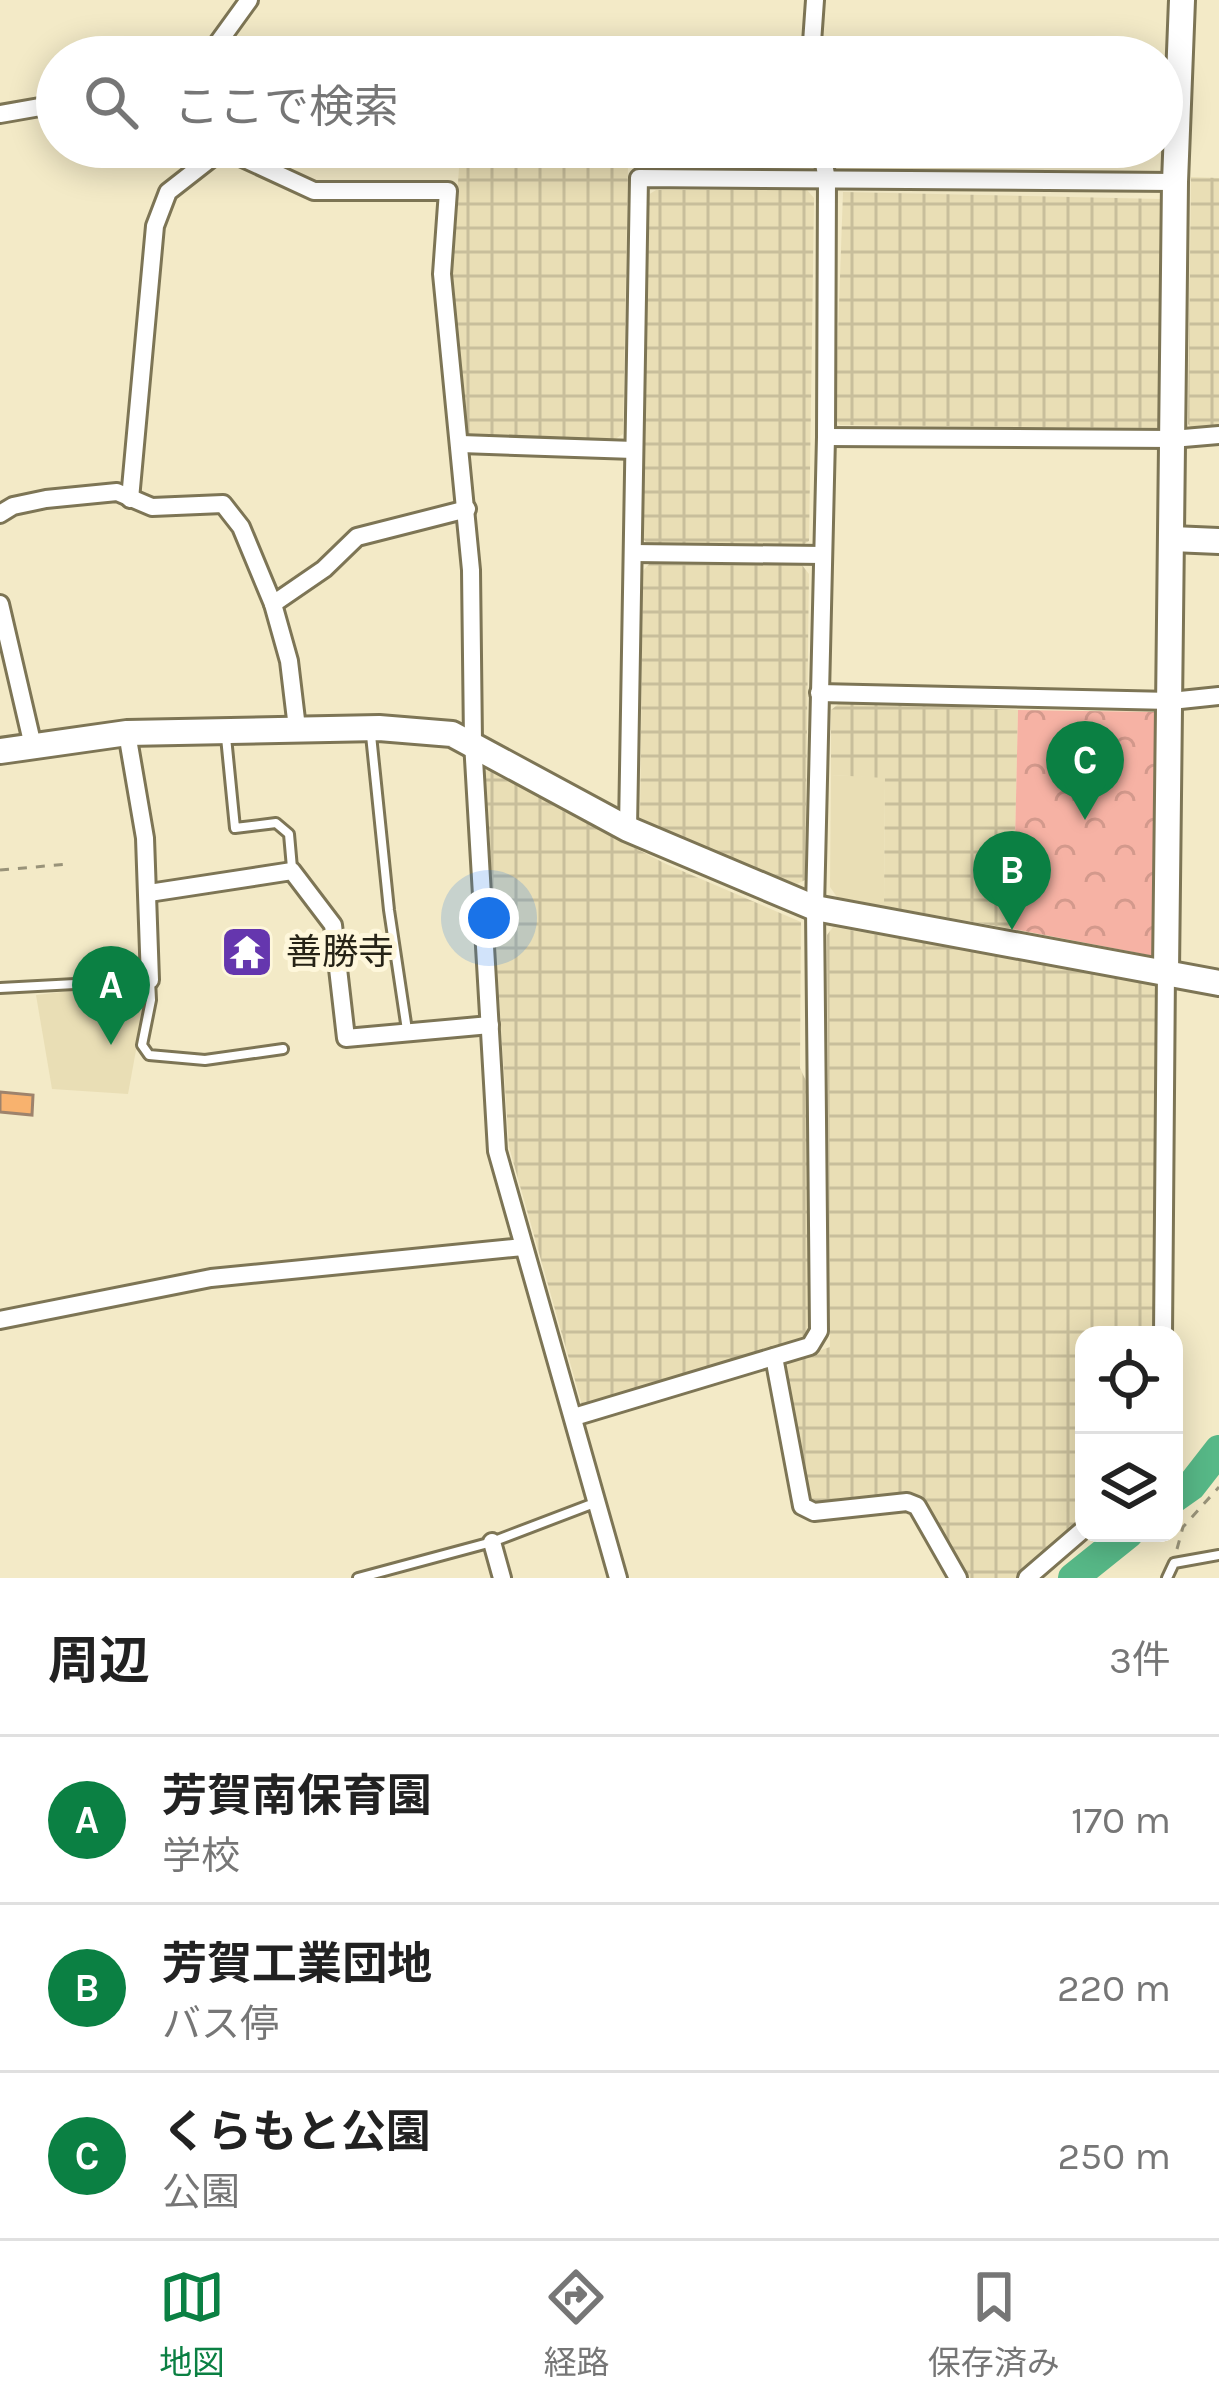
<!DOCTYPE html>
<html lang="ja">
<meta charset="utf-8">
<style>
body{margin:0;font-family:Karla,"Noto Sans JP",sans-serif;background:#f6f6f6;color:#222}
.controls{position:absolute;right:36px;bottom:36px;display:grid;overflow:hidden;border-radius:24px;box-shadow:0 6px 30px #0003}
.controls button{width:108px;height:108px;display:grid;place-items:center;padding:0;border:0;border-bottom:3px solid #e0e0e0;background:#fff;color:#222;font:60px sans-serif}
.you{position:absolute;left:489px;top:918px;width:42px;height:42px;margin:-30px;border:9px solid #fff;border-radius:50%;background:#1a73e8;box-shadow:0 0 0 18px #1a73e833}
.badge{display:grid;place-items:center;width:78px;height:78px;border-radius:50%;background:#0b8043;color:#fff;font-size:39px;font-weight:700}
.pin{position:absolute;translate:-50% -99px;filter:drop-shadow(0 3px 6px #0008)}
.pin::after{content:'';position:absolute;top:63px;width:42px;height:36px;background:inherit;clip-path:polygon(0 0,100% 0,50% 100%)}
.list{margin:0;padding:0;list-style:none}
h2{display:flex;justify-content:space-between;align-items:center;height:156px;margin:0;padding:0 48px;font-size:51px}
h2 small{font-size:39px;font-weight:400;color:#767676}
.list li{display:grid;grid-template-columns:78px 1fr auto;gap:36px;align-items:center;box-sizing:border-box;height:168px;padding:0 48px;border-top:3px solid #e0e0e0}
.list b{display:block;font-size:45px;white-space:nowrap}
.list p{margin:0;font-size:39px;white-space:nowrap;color:#767676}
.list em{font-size:39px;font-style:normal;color:#767676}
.icon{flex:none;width:66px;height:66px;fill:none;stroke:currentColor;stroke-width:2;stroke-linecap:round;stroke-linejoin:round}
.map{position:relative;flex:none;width:1219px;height:1578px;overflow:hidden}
.search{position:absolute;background:#fff;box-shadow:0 6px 30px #0003;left:36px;right:36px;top:36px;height:132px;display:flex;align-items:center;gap:30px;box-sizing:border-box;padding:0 42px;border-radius:66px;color:#767676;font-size:45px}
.sheet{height:660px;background:#fff}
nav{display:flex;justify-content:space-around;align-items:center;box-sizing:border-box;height:168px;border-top:3px solid #e0e0e0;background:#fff;font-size:33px;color:#767676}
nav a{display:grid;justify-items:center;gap:6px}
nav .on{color:#0b8043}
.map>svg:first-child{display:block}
</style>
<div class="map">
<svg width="1219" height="1578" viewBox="0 0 1219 1578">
<defs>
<pattern id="industrial-grid" width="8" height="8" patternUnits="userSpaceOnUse" patternTransform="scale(3)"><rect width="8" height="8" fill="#e9deb5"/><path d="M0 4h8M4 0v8" fill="none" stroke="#c8be9b"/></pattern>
<pattern id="forest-crowns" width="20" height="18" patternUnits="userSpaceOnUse" patternTransform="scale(3)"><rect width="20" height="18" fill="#f6b2a4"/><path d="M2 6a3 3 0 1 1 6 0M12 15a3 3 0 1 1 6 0" fill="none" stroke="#d3998c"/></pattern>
</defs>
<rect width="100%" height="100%" fill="#f3eac7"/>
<g fill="#e9deb5">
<path d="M831,775L885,777L884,906L837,897L830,887Z"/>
<path d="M98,988L147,990L128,1094L52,1089L36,995Z"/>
</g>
<g fill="url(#industrial-grid)">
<path d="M628,166L623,434L612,441L474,440L465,430L452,273L459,168Z"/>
<path d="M1191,177L1219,178V426L1193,429L1188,424Z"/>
<path d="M656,190H807L814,198L809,541L800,547L648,544L641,537L648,195Z"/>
<path d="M843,192L1161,199L1165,205L1163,422L1157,428L840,425L835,419Z"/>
<path d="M649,564L802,565L809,574L805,880L797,884L720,855L640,818L643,571Z"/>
<path d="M842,701L1018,710L1013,929L884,906L885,778L831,775V710Z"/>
<path d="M491,766L557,808L666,864L801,922L800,1068L807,1083L809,1332L802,1339L582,1405L509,1147L484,773Z"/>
<path d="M833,927L1152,983L1157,993L1154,1335H1084V1520L1018,1578H970L921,1495L818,1504L809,1499L785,1370L791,1360L830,1347L827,935Z"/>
</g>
<path fill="url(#forest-crowns)" d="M1018,710L1156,712L1154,956L1013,929Z"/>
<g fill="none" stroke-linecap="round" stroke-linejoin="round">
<g stroke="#57b887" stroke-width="30">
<path d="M1174,1498L1191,1486L1219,1450"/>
<path d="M1073,1578L1129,1533"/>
</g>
</g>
<path fill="#f8b26e" stroke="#9e836c" stroke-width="3" d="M0,1092L33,1095L32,1115L0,1112Z"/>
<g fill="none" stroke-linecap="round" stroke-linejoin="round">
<g stroke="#7d7555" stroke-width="14">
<g id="lane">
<path d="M371,735L389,910L407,1030"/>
<path d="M226,737L235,828L276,823L289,834L292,868"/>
<path d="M0,988L150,980L151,1000L142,1045L149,1055L205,1060L283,1049"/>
<path d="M358,1578L492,1542L597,1502"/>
<path d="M1167,1578L1174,1563L1219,1555"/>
</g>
</g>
<g stroke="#7d7555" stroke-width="22">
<g id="street">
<path d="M216,57L215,47L249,0"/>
<path d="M811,57L815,0"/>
<path d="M0,114L57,104"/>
<path d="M223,149L314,191H448L442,274L471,570L473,742L497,1151L618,1578"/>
<path d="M826,437L1172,439L1219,435"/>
<path d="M461,444L634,450"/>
<path d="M130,499L155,226L168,192L223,149"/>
<path d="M0,514L13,506L46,499L117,492L152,507L223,504L241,527L273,604L324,569L357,537L467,509"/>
<path d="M633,553L823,555"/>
<path d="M0,604L33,746"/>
<path d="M273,604L289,661L297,728"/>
<path d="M819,693L1171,701L1219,696"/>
<path d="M127,733L145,838L150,980"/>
<path d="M628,829L639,178L1175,182"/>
<path d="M149,893L292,871L333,925L346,1038L490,1025"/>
<path d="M0,1320L211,1278L523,1247"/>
<path d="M1163,1335L1166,971"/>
<path d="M774,1357L802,1506L814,1512L907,1502L917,1506L958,1578"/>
<path d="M574,1417L810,1346L819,1331L815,908L826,437L827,180L821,147"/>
<path d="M492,1542L502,1578"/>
<path d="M1027,1578L1084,1529"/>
</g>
</g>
<g stroke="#7d7555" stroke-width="30">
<g id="secondary">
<path d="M1172,539L1219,541"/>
<path d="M0,751L127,733L379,728L452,734L628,829L815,908L1219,983"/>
<path d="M1166,971L1175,182L1182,0"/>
</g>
</g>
<g stroke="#999379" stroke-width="3" stroke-dasharray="9 9" stroke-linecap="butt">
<path d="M0,870L69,864"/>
<path d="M1177,1549L1183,1527L1219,1487"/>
</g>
<use href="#lane" stroke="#fff" stroke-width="8"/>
<use href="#street" stroke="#fff" stroke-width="16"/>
<use href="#secondary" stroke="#fff" stroke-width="24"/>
</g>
<defs>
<g id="temple-square" transform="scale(2.7)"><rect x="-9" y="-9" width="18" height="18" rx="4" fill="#6536ae" stroke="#fef7db"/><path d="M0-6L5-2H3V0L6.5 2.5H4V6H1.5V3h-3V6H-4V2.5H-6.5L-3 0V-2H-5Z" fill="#fff"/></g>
</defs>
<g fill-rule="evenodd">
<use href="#temple-square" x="247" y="952"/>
</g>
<g text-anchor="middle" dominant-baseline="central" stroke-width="10" stroke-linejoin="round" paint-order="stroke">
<g font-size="36" fill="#262316" stroke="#fef7db" text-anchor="start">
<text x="286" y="952">善勝寺</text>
</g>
</g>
</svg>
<div class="controls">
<button><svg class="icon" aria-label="locate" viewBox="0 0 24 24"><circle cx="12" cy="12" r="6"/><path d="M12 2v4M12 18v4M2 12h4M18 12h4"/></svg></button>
<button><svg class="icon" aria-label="layers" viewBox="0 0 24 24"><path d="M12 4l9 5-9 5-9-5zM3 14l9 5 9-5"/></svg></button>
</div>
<div class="you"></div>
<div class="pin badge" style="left:111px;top:1045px">A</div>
<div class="pin badge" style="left:1012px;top:930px">B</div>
<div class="pin badge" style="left:1085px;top:820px">C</div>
<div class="search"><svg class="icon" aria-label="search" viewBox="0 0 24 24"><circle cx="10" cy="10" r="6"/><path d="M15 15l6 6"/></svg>ここで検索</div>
</div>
<section class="sheet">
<h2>周辺<small>3件</small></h2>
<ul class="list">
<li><span class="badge">A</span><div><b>芳賀南保育園</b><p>学校</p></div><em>170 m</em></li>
<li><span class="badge">B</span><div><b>芳賀工業団地</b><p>バス停</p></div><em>220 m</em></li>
<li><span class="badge">C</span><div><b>くらもと公園</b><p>公園</p></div><em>250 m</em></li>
</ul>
</section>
<nav>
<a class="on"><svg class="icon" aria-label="map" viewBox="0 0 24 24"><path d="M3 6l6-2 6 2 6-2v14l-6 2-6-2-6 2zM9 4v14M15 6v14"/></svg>地図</a>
<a><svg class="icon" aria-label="directions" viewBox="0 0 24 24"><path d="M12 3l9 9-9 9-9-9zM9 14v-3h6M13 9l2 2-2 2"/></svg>経路</a>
<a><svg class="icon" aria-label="saved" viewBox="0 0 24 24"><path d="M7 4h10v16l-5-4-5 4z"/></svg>保存済み</a>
</nav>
